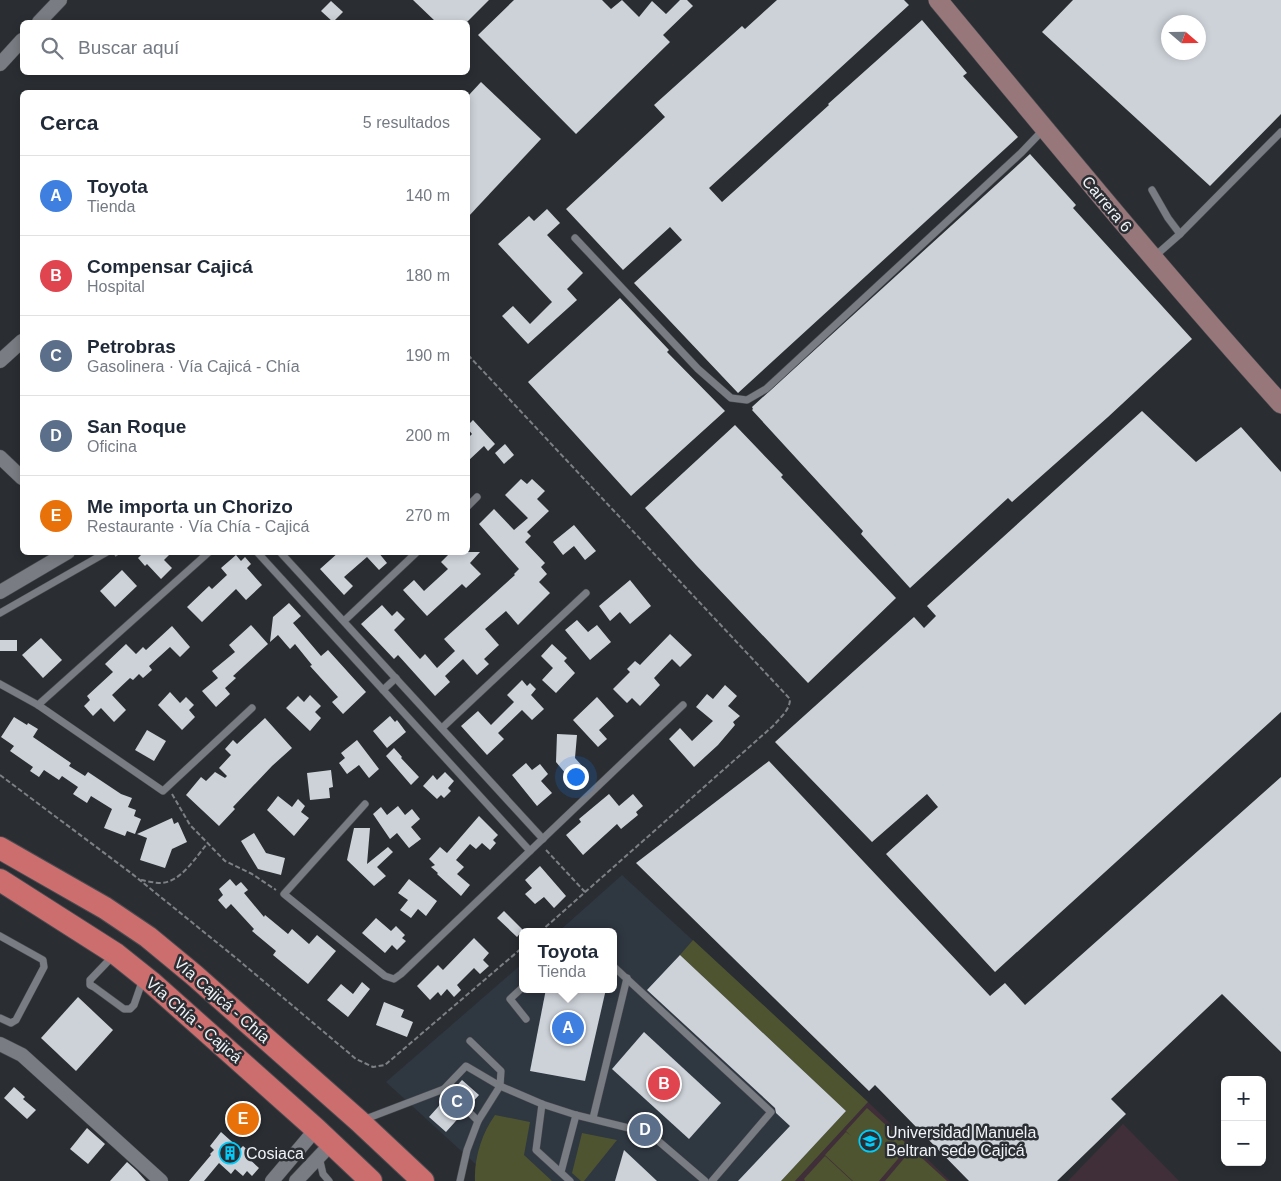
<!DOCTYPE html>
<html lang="es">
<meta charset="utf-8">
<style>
body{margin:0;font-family:Arial,sans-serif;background:#f2f2f3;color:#1f2937}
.controls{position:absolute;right:15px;bottom:15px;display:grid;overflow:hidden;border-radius:8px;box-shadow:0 2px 8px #0003}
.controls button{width:45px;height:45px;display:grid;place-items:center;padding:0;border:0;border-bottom:1px solid #e0e1e3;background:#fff;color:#1f2937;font:25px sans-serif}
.compass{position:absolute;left:1161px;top:15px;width:45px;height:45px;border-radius:50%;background:#fff;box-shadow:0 2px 8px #0003;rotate:110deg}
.you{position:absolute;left:575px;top:776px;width:18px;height:18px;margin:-12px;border:4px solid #fff;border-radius:50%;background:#1a73e8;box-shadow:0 0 0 8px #1a73e833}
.badge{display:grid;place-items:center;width:32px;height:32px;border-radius:50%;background:#b45309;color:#fff;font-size:16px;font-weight:700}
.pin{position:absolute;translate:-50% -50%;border:2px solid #fff;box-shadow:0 1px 5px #0006}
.popup{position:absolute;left:519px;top:928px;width:98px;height:65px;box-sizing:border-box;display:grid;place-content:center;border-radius:8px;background:#fff;filter:drop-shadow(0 1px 4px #0005);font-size:16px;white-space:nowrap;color:#747a83}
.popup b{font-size:19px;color:#1f2937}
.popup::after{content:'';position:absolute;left:50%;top:100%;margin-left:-10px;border:10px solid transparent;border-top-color:#fff}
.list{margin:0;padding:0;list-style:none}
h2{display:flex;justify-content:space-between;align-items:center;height:65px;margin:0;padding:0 20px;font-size:21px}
h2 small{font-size:16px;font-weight:400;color:#747a83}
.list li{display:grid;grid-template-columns:32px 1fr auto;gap:15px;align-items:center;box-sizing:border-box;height:80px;padding:0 20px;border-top:1px solid #e0e1e3}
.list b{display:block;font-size:19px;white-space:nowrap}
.list p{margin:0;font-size:16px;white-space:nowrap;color:#747a83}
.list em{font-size:16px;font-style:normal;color:#747a83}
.icon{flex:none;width:28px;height:28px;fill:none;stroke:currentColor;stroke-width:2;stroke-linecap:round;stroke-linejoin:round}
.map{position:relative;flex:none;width:1281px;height:1181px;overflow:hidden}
.search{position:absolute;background:#fff;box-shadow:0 2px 8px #0003;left:20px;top:20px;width:450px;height:55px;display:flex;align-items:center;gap:12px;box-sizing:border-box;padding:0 18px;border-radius:8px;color:#747a83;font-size:19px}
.panel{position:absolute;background:#fff;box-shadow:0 2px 8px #0003;left:20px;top:90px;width:450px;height:465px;border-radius:8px}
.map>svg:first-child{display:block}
</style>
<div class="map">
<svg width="1281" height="1181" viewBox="0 0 1281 1181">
<rect width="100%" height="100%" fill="#2a2e33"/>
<path fill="#2f3741" d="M622,875L868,1102L795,1181H494L386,1082L523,963V989H613V932H558Z"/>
<g fill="#402f39">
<path d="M868,1102L950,1181H795Z"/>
<path d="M1123,1124L1179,1181H1068Z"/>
</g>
<g fill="#4e5430">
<path d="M693,940L868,1102L795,1181H781L846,1111L680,955Z"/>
<path d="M867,1108L909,1146L879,1181H853L825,1155L846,1132L851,1136L846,1131Z"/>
<path d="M495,1115L530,1122L524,1155L552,1181H475C474,1158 482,1133 495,1115Z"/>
<path d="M582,1133L617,1140L584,1181H581L572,1173Z"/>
<path d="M912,1149L947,1181H885Z"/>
<path d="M825,1156L852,1181H805L804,1179Z"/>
</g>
<g fill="#cdd2d9" fill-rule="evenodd">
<path d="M413,0H489L467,22H436Z"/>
<path d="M514,0H602L611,9L622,0L639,17L652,1L666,14L680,0H687L693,6L663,35L670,42L667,45L576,134L478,35Z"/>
<path d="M777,0H904L909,5L709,188L722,202L829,105L828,104L922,20L967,73L963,76L1018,137L738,393L634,283L682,240L670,227L623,270L566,209L665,117L654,105L742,26L745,29Z"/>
<path d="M1073,0H1281V114L1210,186L1042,32ZM1168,22H1198V52H1168Z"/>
<path d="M331,1L343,12L333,22L321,11Z"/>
<path d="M481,82L541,139L468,217V96Z"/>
<path d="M1030,154L1076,205L1073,208L1192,339L1108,417L1012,502L1008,498L910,588L861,534L863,531L752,410L753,409L752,407Z"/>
<path d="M547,209L560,223L547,235L583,273L567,289L577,300L528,344L502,316L513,306L530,324L552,302L498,244L529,216L534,221Z"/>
<path d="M620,298L669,350L667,352L725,411L631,496L528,382Z"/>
<path d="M1142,411L1196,462L1241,427L1281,472V712L995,972L886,854L938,807L927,794L872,842L775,742L914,617L924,628L936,616L927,606Z"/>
<path d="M473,420L495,444L488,451L484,446L468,461V438L472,434L468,429V425Z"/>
<path d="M735,425L783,475L781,477L896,598L808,683L696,565L645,508Z"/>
<path d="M505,444L514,455L504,464L495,453Z"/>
<path d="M521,479L527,484L532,479L545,491L537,499L549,511L527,532L531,536L525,542L545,563L541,567L547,574L539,582L550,593L518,625L506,611L485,629L499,645L484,659L489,664L477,675L463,659L445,676L450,682L435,696L398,655L394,659L361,624L382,605L392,616L397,611L405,619L394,630L420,659L425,654L437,668L455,651L444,639L515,575L514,574L519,569L479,524L494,509L514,530L528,518L505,495Z"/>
<path d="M574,525L596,551L585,560L574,546L563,555L553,542Z"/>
<path d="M144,552H172L164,560L172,568L161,579L147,564L145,566L138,558Z"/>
<path d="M339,552H378L387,563L379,570L367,557L344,577L353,586L344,595L320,569Z"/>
<path d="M451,552H480L470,563L481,574L466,588L462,584L427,616L403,590L414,580L424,591L448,569L441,562Z"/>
<path d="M236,555L241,561L245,557L251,564L247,568L262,585L246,600L236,589L202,622L187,607L209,586L212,589L227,575L221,568Z"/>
<path d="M122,570L137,586L115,607L100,591Z"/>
<path d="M630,580L651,606L630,624L620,612L610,621L599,606Z"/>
<path d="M289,603L301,616L293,623L321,656L328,650L366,692L343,714L332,702L338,697L310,666L312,665L295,644L290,649L278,635L270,642L273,617Z"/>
<path d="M577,620L588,632L597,625L611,642L590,660L565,630Z"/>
<path d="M251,625L268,644L233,676L236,678L225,688L230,694L216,707L202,691L218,678L212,671L235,652L229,645Z"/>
<path d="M172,626L190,647L180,657L170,647L149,666L152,670L143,678L139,674L133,680L130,678L112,695L126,710L114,722L101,708L93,716L84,706L90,700L87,696L113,672L105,664L126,644L136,654L143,647L146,650Z"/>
<path d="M670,634L692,655L680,667L672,659L654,678L660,685L640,706L632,698L627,703L613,689L630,672L627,669L635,661L640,665Z"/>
<path d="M41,638L62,660L43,678L22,655Z"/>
<rect x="0" y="640" width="17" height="11"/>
<path d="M552,644L567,658L564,661L575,673L556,693L542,680L553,668L541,656Z"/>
<path d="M522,680L527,686L530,683L536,689L531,695L544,709L532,720L522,710L498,733L504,739L487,755L461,726L478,711L491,725L514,702L507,695Z"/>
<path d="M725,685L737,696L728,706L740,716L733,722L735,725L718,745L694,767L669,739L680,728L692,741L713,721L696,707L707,694L713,699Z"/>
<path d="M170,692L180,703L186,697L194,705L189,710L195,717L182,730L158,705Z"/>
<path d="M310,695L321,706L315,712L321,718L310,731L286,708L298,696L304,702Z"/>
<path d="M597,697L614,716L599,730L607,739L598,747L573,720Z"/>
<path d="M390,716L395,722L397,720L406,732L387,748L373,731Z"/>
<path d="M14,717L27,725L28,723L38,729L33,737L71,763L69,766L85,776L88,772L121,794L132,798L128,807L136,810L134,816L141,819L135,834L127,831L125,836L104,828L112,809L91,796L87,803L73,794L78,787L62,776L59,780L44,770L39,777L30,771L33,767L10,751L14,746L1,737Z"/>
<path d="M265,718L292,748L272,766L233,807L235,809L219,826L186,795L201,777L206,781L215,772L225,778L227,776L219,768L231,755L225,749L233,740L237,744Z"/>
<path d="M147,730L166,741L154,761L135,750Z"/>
<path d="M557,734L577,735L575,758L584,768L571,780L556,762Z"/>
<path d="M357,740L379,769L369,778L359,765L347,774L339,763L345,758L341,753Z"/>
<path d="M394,748L402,757L401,758L419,777L411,785L386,756Z"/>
<path d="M769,761L990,996L1005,983L1025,1005L1281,777V1052L1222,994L1111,1099L1126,1114L1057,1181H969L875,1085L869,1091L636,863Z"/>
<path d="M526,763L532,770L540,764L548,774L541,781L552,793L537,806L512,775Z"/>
<path d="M331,770L333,787L329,788L330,798L310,800L307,773Z"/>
<path d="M445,772L454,781L448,788L451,791L444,798L441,795L437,799L423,786L433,775L437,780Z"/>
<path d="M609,794L619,806L633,794L643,806L636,812L638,815L621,829L617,824L583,855L566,835L581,822L579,819Z"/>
<path d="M278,796L292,807L298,799L305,806L301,812L309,818L294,836L267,810Z"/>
<path d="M398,806L405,815L412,809L420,819L411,827L421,839L409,848L397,833L390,839L373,814L381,807L387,815Z"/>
<path d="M479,816L498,835L493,840L496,843L490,850L482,843L476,849L470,844L456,860L464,867L457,874L470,885L461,896L437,874L438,873L431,867L435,865L429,859L440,847L447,853Z"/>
<path d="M172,818L174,824L178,822L187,842L172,849L165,868L140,860L147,838L137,834Z"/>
<path d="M354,828H370L367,864L388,847L393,852L377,867L386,876L374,886L347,860Z"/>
<path d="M254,833L266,853L285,858L281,875L258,869L241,841Z"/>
<path d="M540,866L566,896L554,908L544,897L535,904L525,894L532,888L525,880Z"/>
<path d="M230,879L236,886L241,882L248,890L244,893L264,917L265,915L288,934L292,929L309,944L317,935L336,951L308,984L273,955L276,951L252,931L254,929L231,904L226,909L218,900L223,895L219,889Z"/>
<path d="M409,879L437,901L426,916L418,909L411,918L400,910L408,900L398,893Z"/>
<path d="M504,911L523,930L517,937L497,918Z"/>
<path d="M376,918L391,931L396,926L405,935L402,938L406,941L397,950L392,945L385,953L362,933Z"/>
<path d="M474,938L489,953L483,960L489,966L480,974L474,968L457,985L461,990L454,997L447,989L441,996L438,992L430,1000L417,986L438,965L443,970Z"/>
<path d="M680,955L846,1111L781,1181H738L790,1126L776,1113L775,1108L647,990Z"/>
<path d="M362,982L370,989L348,1017L327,1000L341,984L353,994Z"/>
<path d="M546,989H606L585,1081L530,1071Z"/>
<path d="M78,997L113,1030L76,1071L41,1038Z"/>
<path d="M384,1002L404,1010L401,1017L413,1022L407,1037L376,1025Z"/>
<path d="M644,1032L721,1103L689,1139L612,1069Z"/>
<path d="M462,1080L479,1095L470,1105L465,1104L462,1106L461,1110L463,1113L446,1132L429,1117L446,1098L450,1099L454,1098L455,1094L453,1090Z"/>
<path d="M14,1087L25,1097L23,1099L36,1110L27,1119L4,1098Z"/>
<path d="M87,1128L105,1144L88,1164L70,1149Z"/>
<path d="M221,1132L240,1149L243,1146L250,1152L246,1156L259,1168L252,1176L247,1171L243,1176L235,1169L231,1174L219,1163L204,1181H189L211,1155L210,1154L214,1150L210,1146Z"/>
<path d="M624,1150L657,1181H615Z"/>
<path d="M127,1162L137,1171L146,1181H110Z"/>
</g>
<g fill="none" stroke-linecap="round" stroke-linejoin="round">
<g stroke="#484b50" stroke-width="8">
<g id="service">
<path d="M1152,190L1168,218L1180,234"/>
<path d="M575,238L698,369L731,398L747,400L766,389L1021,153L1044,129"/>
<path d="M1155,256L1180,234L1281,132"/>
<path d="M468,506L477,497"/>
<path d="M257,552L530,851"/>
<path d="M280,552L543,839"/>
<path d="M0,613L107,552"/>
<path d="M344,621L417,552"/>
<path d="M0,684L38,705L163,791L252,708"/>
<path d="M383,690L396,678"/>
<path d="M38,705L209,552"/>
<path d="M442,728L586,593"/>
<path d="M365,804L284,894L385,976L394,979L401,974L683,705"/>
<path d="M0,936L43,960L44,967L16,1020L11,1023L0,1018"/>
<path d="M113,956L90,980V985L94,987L124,1009H130L134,1005L143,979"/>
<path d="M613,966L771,1112L712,1181"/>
<path d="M523,987L510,999L526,1019"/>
<path d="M444,1089L466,1066L500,1086L501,1071L470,1041"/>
<path d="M542,1104L536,1150L570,1181"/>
<path d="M593,1118L627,978"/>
<path d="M363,1120L444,1089L450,1094"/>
<path d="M478,1121L500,1086L542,1104L576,1115L649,1133L705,1181"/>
<path d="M319,1157L323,1174L329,1181"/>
<path d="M561,1172L576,1115"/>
<path d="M460,1181L467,1150L478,1121L466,1109"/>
</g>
</g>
<g stroke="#484b50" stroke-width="15">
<g id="minor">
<path d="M39,22L60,0"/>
<path d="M0,64L22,40"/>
<path d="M0,361L22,341"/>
<path d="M0,457L22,478"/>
<path d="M0,592L68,552"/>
<path d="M0,1044L22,1055L161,1181"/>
<path d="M272,1181L316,1129"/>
<path d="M296,1181L332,1143"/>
</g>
</g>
<g stroke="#484b50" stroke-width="20">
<path id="secondary" d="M938,0C1051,136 1163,273 1281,404"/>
</g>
<g stroke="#484b50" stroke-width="24">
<g id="trunk">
<path d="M0,848L105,908L148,937L194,975L359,1121L423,1181"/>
<path d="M0,880L116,954L151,982L316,1129L371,1181"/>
</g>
</g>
<g stroke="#7d8185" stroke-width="2" stroke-dasharray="5 2.5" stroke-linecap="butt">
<path d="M468,355L790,699C790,710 780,718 773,726L540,932"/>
<path d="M115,556L121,552"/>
<path d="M0,775L131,873L236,958L356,1059L373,1067L385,1065L523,947"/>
<path d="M172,794L190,825L225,861L252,874L276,890"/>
<path d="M546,850L585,892"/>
<path d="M141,880C147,881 154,883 161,883C181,882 195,858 207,844"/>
</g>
<use href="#service" stroke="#797d83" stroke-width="7"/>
<use href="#minor" stroke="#797d83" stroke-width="14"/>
<use href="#secondary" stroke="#98777b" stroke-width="19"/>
<use href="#trunk" stroke="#cc6d6e" stroke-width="22"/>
</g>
<defs>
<g id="university-ring" transform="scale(1.125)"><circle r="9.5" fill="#2a2e33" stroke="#03cbf9" stroke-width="1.5"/><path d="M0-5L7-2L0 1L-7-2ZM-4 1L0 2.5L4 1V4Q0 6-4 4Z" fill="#03cbf9"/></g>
<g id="building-ring" transform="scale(1.125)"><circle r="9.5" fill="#2a2e33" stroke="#03cbf9" stroke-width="1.5"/><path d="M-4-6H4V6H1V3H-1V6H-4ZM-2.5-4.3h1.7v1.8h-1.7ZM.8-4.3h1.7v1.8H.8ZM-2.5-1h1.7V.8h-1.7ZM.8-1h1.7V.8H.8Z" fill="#03cbf9"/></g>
</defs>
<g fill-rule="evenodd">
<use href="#university-ring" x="870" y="1141"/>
<use href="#building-ring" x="230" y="1153"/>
</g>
<g text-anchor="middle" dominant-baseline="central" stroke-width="5" stroke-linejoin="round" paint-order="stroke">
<g font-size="16" fill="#f0f3f7" stroke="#2a2e33">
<text transform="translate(1107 204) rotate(50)">Carrera 6</text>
<text transform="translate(222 1000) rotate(41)">Vía Cajicá - Chía</text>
<text transform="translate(194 1020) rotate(41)">Vía Chía - Cajicá</text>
</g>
<g font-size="16" fill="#f0f3f7" stroke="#2a2e33" text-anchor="start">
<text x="886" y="1132">Universidad Manuela<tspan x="886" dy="18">Beltran sede Cajicá</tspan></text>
<text x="246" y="1153">Cosiaca</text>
</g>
</g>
</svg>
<div class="controls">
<button>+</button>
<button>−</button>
</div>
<svg class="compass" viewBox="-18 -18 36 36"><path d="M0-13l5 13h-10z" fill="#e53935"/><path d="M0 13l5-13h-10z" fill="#747a83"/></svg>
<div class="you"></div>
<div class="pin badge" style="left:568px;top:1028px;background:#3f7fe0">A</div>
<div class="popup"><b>Toyota</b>Tienda</div>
<div class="pin badge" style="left:664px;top:1084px;background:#e0444e">B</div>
<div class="pin badge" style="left:457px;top:1102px;background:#5c6f8a">C</div>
<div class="pin badge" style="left:645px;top:1130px;background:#5c6f8a">D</div>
<div class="pin badge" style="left:243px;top:1119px;background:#e8710a">E</div>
<div class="search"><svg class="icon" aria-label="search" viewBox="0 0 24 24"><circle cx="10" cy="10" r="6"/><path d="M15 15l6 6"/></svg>Buscar aquí</div>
<section class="panel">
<h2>Cerca<small>5 resultados</small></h2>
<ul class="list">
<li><span class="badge" style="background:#3f7fe0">A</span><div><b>Toyota</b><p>Tienda</p></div><em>140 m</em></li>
<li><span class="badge" style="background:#e0444e">B</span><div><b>Compensar Cajicá</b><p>Hospital</p></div><em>180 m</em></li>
<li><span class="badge" style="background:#5c6f8a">C</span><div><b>Petrobras</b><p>Gasolinera · Vía Cajicá - Chía</p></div><em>190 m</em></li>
<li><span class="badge" style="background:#5c6f8a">D</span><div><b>San Roque</b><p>Oficina</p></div><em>200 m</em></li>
<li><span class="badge" style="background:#e8710a">E</span><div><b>Me importa un Chorizo</b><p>Restaurante · Vía Chía - Cajicá</p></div><em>270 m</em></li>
</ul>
</section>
</div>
